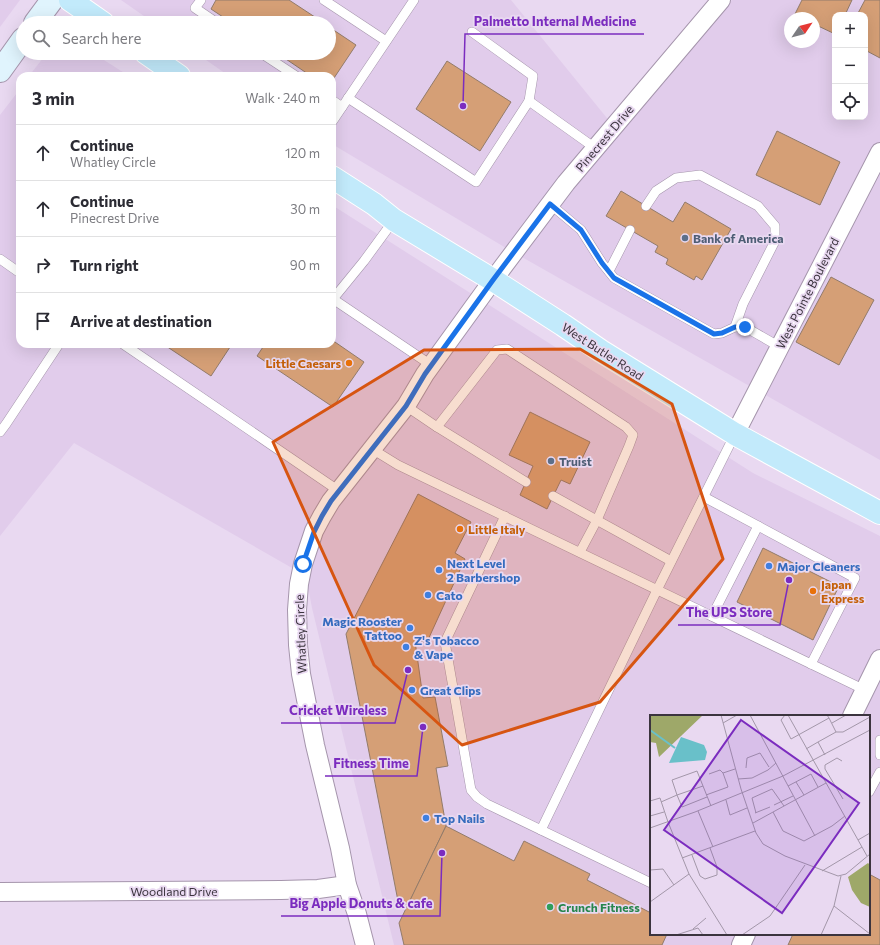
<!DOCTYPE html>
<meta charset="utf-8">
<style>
body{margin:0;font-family:Commissioner,sans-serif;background:#f2f2f3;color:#2b2b33}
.controls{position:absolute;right:12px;top:12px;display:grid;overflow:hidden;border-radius:8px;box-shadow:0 4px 16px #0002}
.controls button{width:36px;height:36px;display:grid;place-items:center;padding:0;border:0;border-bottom:1px solid #e1e1e2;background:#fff;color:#2b2b33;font:20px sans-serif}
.compass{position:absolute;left:784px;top:12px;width:36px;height:36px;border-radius:50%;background:#fff;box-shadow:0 4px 16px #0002;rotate:55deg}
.stop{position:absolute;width:12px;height:12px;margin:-9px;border:3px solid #1a73e8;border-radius:50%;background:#fff}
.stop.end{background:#1a73e8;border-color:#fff;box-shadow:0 1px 4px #0008}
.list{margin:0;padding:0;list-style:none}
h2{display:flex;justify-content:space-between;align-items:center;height:52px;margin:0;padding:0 16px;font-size:17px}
h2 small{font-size:13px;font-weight:400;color:#7c7c81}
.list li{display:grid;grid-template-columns:26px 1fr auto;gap:12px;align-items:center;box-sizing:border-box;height:56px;padding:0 16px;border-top:1px solid #e1e1e2}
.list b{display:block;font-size:15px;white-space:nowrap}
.list p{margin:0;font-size:13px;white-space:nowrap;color:#7c7c81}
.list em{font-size:13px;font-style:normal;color:#7c7c81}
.icon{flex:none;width:22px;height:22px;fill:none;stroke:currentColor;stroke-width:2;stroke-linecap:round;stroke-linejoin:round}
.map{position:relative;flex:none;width:880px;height:945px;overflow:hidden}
.search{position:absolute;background:#fff;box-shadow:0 4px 16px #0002;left:16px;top:16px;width:320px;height:44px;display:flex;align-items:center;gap:10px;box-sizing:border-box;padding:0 14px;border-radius:22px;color:#7c7c81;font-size:15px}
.panel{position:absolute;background:#fff;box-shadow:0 4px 16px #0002;left:16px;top:72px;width:320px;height:276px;border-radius:12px}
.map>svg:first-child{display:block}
</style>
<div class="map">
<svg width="880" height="945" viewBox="0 0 880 945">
<rect width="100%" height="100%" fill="#e9d9f1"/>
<g fill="#e1cceb" fill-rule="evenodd">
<path d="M0,0H20L0,27Z"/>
<path d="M121,0H511L615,128L732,0H880V460L506,248L332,144V76H229L196,53H329V23H154ZM835,15H865V117H835ZM790,18H814V42H790Z"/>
<path d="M47,53H93L129,76H29Z"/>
<path d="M20,89V344H332V205L753,473L880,536V945H394L312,608L306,576L74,443L0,536V115ZM651,716H869V934H651Z"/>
</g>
<g fill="#d59f76" stroke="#927b6a">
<path d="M216,0H289L324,23H232L211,9Z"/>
<path d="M802,0H852L845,15H835V34L814,24V18H802L795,14Z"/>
<path d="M865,0H880V58L865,50V15H857Z"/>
<path d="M329,27L356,45L332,81V76H311L277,53H329Z"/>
<path d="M447,61L511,102L480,151L416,109Z"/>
<path d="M777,131L840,162L820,205L756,175Z"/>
<path d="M621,191L673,222L685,202L731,229L702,280L696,276L694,280L666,264L668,259L655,252L658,246L606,216Z"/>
<path d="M831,277L874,300L839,365L796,342Z"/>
<path d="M332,340L364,362L333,407L257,356L265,344H332Z"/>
<path d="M163,344H232L211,376Z"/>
<path d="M530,412L590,442L570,484L561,480L547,509L520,495L533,466L509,455Z"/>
<path d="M418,494L471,522L455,553L465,559L427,642L415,641L423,698L435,697L448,766L436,768L446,826L408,905L398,901L346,634Z"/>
<path d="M763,548L839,586L813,640L737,602Z"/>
<path d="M446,826L514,861L524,841L590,874L587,880L651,913V934H667L662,945H404L399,923Z"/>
<path d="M869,874L880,880V945H788L793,934H869Z"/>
</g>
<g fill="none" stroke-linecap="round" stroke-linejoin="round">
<g stroke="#a595ac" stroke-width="10">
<g id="service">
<path d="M201,0L195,8L217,23"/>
<path d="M324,0L386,41"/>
<path d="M472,32L533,76L529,101"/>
<path d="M261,53L296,76"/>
<path d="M348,98L476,182L529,101L595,148"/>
<path d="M332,100L342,107"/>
<path d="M332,122L414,0"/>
<path d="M550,204L581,230L602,263L614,278L714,334L722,333L735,327H745L780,347"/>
<path d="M646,206L656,191L676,178L700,175L758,206L775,226V241L743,304L735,327"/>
<path d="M394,220L364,261L333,299L431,365"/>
<path d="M0,259L20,273"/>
<path d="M609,271L630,230"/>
<path d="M123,344L339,491"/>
<path d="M406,406L437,427L526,482"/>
<path d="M437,427L497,350L507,349L626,427L633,435L629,446L597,520L580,552"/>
<path d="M0,432L6,424L59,344"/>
<path d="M372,449L398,465L865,690"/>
<path d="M553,496L671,561"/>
<path d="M704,497L855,578L811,664"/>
<path d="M505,516L445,642L471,790L477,797L487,804L651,883"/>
<path d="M712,616L758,526"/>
<path d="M880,740V755"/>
<path d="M869,792L880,772"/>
<path d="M541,830L657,590L735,434"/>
</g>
</g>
<g stroke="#a595ac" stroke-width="20">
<g id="minor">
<path d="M735,434L880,152"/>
<path d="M852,716L880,659"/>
<path d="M0,892L281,890L318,889L347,885"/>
<path d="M365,945L357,914L347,885L340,848L315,745L301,674L298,645L297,610L299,584L303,564L314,531L322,516L331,501L406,406L425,374L493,280L566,183L721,0"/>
<path d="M741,945L746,934"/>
</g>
</g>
<g stroke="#a595ac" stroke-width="24">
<g id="secondary">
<path d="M35,23L52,0"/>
<path d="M0,71L23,39"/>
</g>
</g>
<g stroke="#fff" stroke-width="24">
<g id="primary">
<path d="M70,0L103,23"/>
<path d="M146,53L179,76"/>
<path d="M332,177L374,204L394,220L493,280L563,325L601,351L735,434L880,513"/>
</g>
</g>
<use href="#service" stroke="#fff" stroke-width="9"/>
<use href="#minor" stroke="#fff" stroke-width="18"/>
<use href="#secondary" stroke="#e0f4fd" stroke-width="22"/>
<use href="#primary" stroke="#c2eafb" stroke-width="22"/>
</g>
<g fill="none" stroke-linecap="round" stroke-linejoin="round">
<path stroke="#1a73e8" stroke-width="5" d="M303,564L314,532L322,516L331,501L406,406L425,374L493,280L550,204L581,230L602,263L614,278L714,334L722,333L735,327H745"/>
</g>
<path fill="#d75511" fill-opacity="0.2" stroke="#d75511" stroke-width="3" stroke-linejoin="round" d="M580,349L672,404L723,559L600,702L462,745L374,665L273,442L424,350Z"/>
<g fill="#5c6f8a" stroke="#e9d9f1" stroke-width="1.5">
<circle cx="685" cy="238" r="4"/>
<circle cx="551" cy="461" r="4"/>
</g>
<g fill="#e8710a" stroke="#e9d9f1" stroke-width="1.5">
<circle cx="349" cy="363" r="4"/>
<circle cx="460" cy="529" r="4"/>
<circle cx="813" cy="591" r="4"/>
</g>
<g fill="#3f7fe0" stroke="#e9d9f1" stroke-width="1.5">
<circle cx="769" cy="566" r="4"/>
<circle cx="439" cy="570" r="4"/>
<circle cx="428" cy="595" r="4"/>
<circle cx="410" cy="628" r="4"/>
<circle cx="406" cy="647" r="4"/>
<circle cx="412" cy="690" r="4"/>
<circle cx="426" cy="818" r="4"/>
</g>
<circle fill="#2e9e5b" stroke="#e9d9f1" stroke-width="1.5" cx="550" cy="907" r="4"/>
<g text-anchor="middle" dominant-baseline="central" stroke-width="3.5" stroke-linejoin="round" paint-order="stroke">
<g font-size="12" fill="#3b343e" stroke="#e9d9f1">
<text transform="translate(604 138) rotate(-50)">Pinecrest Drive</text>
<text transform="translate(807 293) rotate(-63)">West Pointe Boulevard</text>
<text transform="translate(603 351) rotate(33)">West Butler Road</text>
<text transform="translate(300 634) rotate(-92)">Whatley Circle</text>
<text x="174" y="891">Woodland Drive</text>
</g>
<g font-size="12" font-weight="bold" fill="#4e5e75" stroke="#e9d9f1" text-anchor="start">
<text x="693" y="238">Bank of America</text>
<text x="559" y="461">Truist</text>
</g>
<g font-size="12" font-weight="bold" fill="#c56008" stroke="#e9d9f1" text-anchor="start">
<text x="341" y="363" text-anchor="end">Little Caesars</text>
<text x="468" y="529">Little Italy</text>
<text x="821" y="584">Japan<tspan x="821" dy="14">Express</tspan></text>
</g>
<g font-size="12" font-weight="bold" fill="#366cbe" stroke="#e9d9f1" text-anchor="start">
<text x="447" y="563">Next Level<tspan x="447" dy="14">2 Barbershop</tspan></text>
<text x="777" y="566">Major Cleaners</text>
<text x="436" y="595">Cato</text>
<text x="402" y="621" text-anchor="end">Magic Rooster<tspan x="402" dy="14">Tattoo</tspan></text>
<text x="414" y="640">Z's Tobacco<tspan x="414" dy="14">&amp; Vape</tspan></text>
<text x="420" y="690">Great Clips</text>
<text x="434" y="818">Top Nails</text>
</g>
<g font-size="12" font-weight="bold" fill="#27864d" stroke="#e9d9f1" text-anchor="start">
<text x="558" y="907">Crunch Fitness</text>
</g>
</g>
<g transform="translate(650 715)">
<rect width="220" height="220" fill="#e9d9f1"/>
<path d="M0,0L7,1L53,0L9,42L6,28L0,27ZM218,148L220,150V192L211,188L202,175L198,162Z" fill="#9ea869"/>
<path d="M31,22L54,30L57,37L55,45L19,48Z" fill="#69c0c9"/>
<path fill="none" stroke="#69c0c9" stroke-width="2" d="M0,15L25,33"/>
<path fill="none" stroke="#a397a9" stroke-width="1" d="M71,0L91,74L106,118L113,129L135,141L188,161L196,159L220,139M100,0L165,121M135,0L131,5L141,24L179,3L177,0M138,0L217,141M73,8L87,0M182,8L196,0M186,17H193L220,2M156,34L168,27M175,40L168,27L186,17L179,3M192,46L187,43L175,50V54L193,84M96,53L97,43L110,38L119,52M59,59L70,55L73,58M88,64L102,63L118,55L126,48M146,67L154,80M53,71L27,80L32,92L57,82M138,71L161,59L168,72M56,80L78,72L73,58L85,54M76,85L80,100L97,93M0,86L10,83L18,107M11,87L27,80L22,65L47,56L61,91M124,90L143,81M48,96L63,132M123,97L133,116L154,126L182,111L195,101M105,98L120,92M106,98L102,83L122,74L134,91M0,101L14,97M18,107L39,159L77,220M103,108L176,68M0,113L45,97L133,61L220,15M208,125L220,118M42,140L50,161L55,164L67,160V152L60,133M32,143L105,116M0,155L13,154L24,170M172,156L212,132M0,187L39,159M184,191L220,219M43,214L56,203M26,220L48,213L53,220M92,220L120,201L155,150M171,220L184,191L191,161"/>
<path fill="#7b2cbf" fill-opacity="0.15" stroke="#7b2cbf" stroke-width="2" d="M91,5L209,88L132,198L14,115Z"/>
<rect width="220" height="220" fill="none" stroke="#3b343e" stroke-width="2"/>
</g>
<path fill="none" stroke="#7b2cbf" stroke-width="1.5" d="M463 106L465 34H644M789 580L780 625H678M408 670L395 723H281M423 727L417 776H325M442 853L440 916H281"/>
<g fill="#7b2cbf" stroke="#e9d9f1" stroke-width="1.5">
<circle cx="463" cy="106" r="4"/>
<circle cx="789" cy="580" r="4"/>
<circle cx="408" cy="670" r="4"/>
<circle cx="423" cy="727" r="4"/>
<circle cx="442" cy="853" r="4"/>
</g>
<g font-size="13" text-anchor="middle" font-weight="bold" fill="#7b2cbf" stroke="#e9d9f1" stroke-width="3.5" stroke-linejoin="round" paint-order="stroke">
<text x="555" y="26">Palmetto Internal Medicine</text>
<text x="729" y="617">The UPS Store</text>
<text x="338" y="715">Cricket Wireless</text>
<text x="371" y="768">Fitness Time</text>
<text x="361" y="908">Big Apple Donuts &amp; cafe</text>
</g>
</svg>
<div class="controls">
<button>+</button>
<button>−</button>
<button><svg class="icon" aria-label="locate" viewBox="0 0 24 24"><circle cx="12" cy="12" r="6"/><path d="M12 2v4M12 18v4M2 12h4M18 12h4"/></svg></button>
</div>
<svg class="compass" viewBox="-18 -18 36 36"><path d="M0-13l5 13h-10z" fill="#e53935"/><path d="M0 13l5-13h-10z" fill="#7c7c81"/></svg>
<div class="stop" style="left:303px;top:564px"></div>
<div class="stop end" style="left:745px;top:327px"></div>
<div class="search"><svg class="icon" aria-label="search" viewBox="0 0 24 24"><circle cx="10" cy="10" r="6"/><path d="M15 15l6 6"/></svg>Search here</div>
<section class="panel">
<h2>3 min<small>Walk · 240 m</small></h2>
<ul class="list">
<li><svg class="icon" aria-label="ahead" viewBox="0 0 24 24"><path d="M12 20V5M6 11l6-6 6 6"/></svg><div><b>Continue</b><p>Whatley Circle</p></div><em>120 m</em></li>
<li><svg class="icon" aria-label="ahead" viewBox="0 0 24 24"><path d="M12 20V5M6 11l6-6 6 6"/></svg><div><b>Continue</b><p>Pinecrest Drive</p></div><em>30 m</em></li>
<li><svg class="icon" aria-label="right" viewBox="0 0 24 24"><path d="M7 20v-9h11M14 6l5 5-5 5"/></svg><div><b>Turn right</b></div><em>90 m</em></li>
<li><svg class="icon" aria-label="arrive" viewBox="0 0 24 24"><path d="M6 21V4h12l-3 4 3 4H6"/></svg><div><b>Arrive at destination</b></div></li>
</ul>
</section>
</div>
